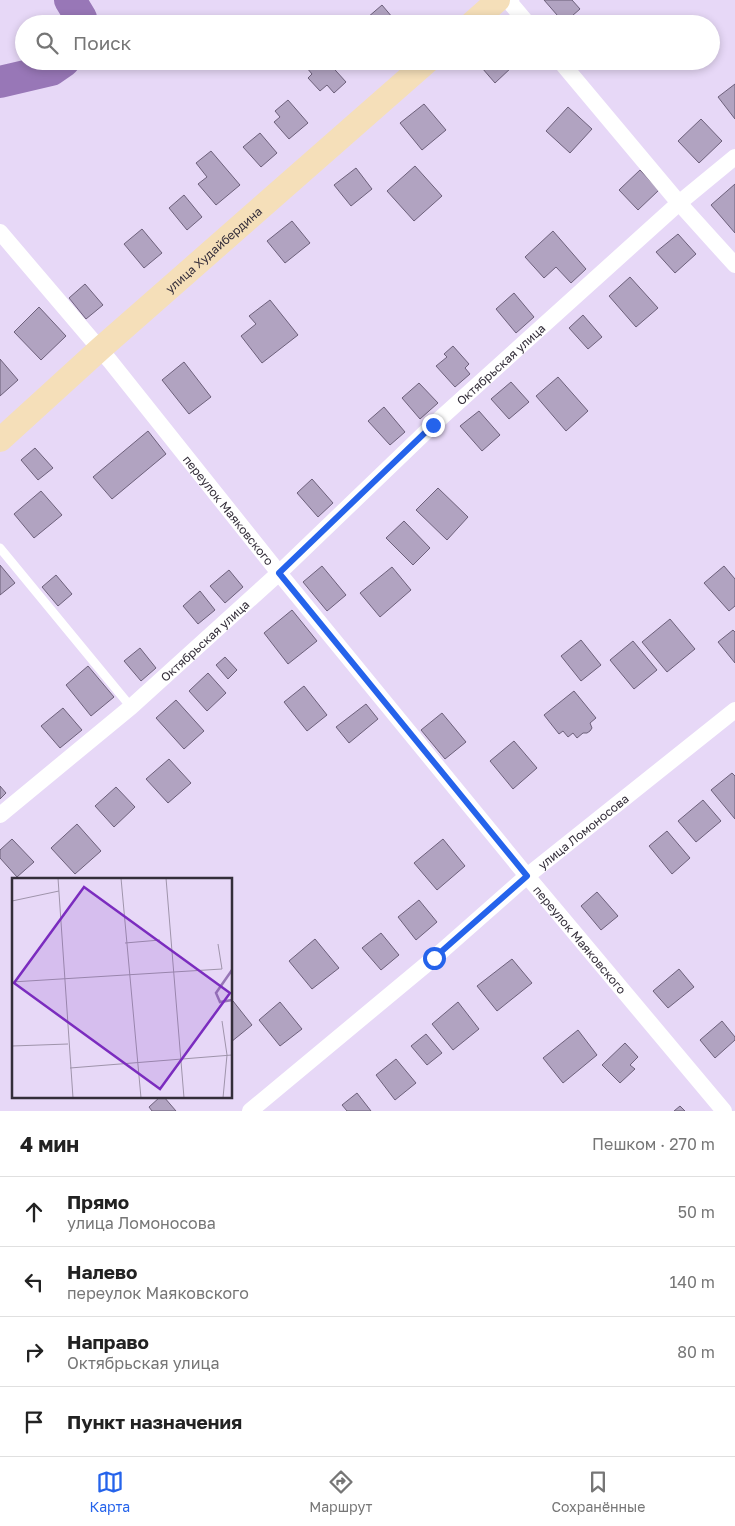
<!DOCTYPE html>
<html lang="ru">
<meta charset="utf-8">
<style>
body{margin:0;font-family:"Golos Text",sans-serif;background:#f2f2f2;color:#222}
.stop{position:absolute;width:15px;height:15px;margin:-11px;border:4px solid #2563eb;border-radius:50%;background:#fff}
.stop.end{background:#2563eb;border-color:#fff;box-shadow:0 1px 5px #0008}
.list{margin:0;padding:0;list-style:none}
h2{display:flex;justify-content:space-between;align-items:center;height:65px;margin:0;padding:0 20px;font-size:21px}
h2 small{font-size:16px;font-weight:400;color:#767676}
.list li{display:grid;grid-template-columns:32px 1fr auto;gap:15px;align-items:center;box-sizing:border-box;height:70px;padding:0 20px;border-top:1px solid #e0e0e0}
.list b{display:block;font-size:19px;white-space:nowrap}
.list p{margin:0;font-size:16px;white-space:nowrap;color:#767676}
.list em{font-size:16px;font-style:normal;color:#767676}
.icon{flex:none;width:28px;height:28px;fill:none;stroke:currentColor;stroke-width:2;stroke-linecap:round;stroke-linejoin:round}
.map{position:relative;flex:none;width:735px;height:1111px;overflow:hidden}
.search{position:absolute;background:#fff;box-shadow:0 2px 8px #0003;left:15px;right:15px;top:15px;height:55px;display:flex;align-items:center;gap:12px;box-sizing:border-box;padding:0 18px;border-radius:28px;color:#767676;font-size:19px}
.sheet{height:345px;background:#fff}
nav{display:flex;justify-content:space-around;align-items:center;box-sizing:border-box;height:70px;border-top:1px solid #e0e0e0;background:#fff;font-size:14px;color:#767676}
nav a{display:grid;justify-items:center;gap:2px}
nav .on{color:#2563eb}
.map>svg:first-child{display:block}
</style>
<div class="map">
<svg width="735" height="1111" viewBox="0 0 735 1111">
<rect width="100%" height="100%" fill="#e7d8f7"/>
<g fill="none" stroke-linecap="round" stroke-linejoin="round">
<g stroke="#9877b7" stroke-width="32">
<path d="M70,0L81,18V24"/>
<path d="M0,82L51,70L64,61"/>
</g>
</g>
<g fill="#b1a3c1" stroke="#6d607b">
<path d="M544,0H572L580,9L564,23Z"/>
<path d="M382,5L398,24H360Z"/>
<path d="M301,61H327L346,82L334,93L327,85L320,91L308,78L312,74Z"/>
<path d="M476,61H509L513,66L495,83Z"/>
<path d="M735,84V119L718,97Z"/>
<path d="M288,100L308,123L289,139L274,122L280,117L275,111Z"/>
<path d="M424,104L446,130L422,150L400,123Z"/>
<path d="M568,107L592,129L570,153L546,131Z"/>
<path d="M701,119L722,141L699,163L678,141Z"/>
<path d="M260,133L277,153L261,167L243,147Z"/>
<path d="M211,151L240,185L216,205L198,184L207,177L196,163Z"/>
<path d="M415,166L442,196L414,221L387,191Z"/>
<path d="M356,168L372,189L351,206L334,185Z"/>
<path d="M640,170L659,190L638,210L619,190Z"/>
<path d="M735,184V233L711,205Z"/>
<path d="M184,195L202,217L187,230L169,208Z"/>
<path d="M292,221L310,243L285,263L267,241Z"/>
<path d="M142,229L162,253L144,268L124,244Z"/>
<path d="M553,231L586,269L571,283L556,267L544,278L525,257Z"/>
<path d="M678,234L696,254L675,273L656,252Z"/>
<path d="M630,277L658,308L636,327L609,296Z"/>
<path d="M85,284L103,305L86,319L69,298Z"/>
<path d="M514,293L534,317L516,333L496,309Z"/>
<path d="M270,300L298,335L262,363L241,336L256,324L249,316Z"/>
<path d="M39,307L66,336L41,360L14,332Z"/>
<path d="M583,315L602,337L588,349L569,328Z"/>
<path d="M453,346L469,364L465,368L470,374L455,387L436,366L447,357L444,354Z"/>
<path d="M0,359L18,380L0,396Z"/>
<path d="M184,362L211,397L189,414L162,380Z"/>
<path d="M558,377L588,411L566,431L536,396Z"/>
<path d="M511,382L529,402L509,419L491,399Z"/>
<path d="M419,383L438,403L420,419L402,398Z"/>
<path d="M384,407L405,432L390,445L368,421Z"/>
<path d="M479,411L500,435L482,451L460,426Z"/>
<path d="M148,431L166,454L112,499L93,477Z"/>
<path d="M35,448L53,468L38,480L21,460Z"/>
<path d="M312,479L333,503L318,517L297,493Z"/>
<path d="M438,488L468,517L447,540L416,510Z"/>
<path d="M41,491L62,515L34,538L14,514Z"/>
<path d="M404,521L430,548L413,565L386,538Z"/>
<path d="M0,565L15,583L0,595Z"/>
<path d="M322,566L346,595L327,611L303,582Z"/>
<path d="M724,566L735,579V606L729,611L704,583Z"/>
<path d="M392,567L411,590L380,617L360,593Z"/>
<path d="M229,570L243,587L225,603L210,586Z"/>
<path d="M56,575L72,594L58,606L42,587Z"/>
<path d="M200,591L215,610L198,624L183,606Z"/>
<path d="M292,610L317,641L288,664L264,633Z"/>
<path d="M670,619L695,649L667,672L642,642Z"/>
<path d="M733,630L735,632V663L718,642Z"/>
<path d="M581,640L601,665L581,681L561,656Z"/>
<path d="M633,641L657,670L634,689L610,660Z"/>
<path d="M140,648L156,668L141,681L124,661Z"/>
<path d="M225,657L237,670L228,679L216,665Z"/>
<path d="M88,666L114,697L91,716L66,685Z"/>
<path d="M208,673L226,693L207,711L189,691Z"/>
<path d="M304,686L327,715L307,731L284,702Z"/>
<path d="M574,691L596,718L590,723L592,728L590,731L587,733H583L577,738L573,733L568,737L563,731L559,734L544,715Z"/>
<path d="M176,700L204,731L184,749L156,718Z"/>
<path d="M366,704L378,719L349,743L336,727Z"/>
<path d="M63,708L82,730L60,748L41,726Z"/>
<path d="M442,713L466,742L445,759L421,730Z"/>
<path d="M514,741L537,768L513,789L490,761Z"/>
<path d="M169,759L191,783L168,803L146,779Z"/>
<path d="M732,773L735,776V819L711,790Z"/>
<path d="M0,786L6,793L0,799Z"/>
<path d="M116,787L135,807L114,827L95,806Z"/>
<path d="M703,800L721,821L696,842L678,821Z"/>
<path d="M77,824L101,851L75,874L51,848Z"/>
<path d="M667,831L690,858L672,874L649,846Z"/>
<path d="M12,839L34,862L17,877L0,858V850Z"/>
<path d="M443,839L465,866L437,890L414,863Z"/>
<path d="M597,892L618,916L601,930L581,906Z"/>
<path d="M419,900L437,922L416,940L398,917Z"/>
<path d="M381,933L399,955L381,970L362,948Z"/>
<path d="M315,939L339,968L312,989L289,961Z"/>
<path d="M512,959L532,983L497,1011L477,986Z"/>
<path d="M679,969L694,987L668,1008L653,991Z"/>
<path d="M233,1001L252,1025L231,1042V1002Z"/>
<path d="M280,1002L302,1029L280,1046L259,1020Z"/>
<path d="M458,1002L479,1029L453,1050L432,1024Z"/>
<path d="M722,1021L735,1037V1040L715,1058L700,1040Z"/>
<path d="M578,1030L597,1055L563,1083L543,1058Z"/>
<path d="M426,1034L442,1053L427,1065L411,1046Z"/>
<path d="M625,1043L638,1057L630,1065L635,1069L620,1083L602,1065Z"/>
<path d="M396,1059L416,1083L395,1100L376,1075Z"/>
<path d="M357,1093L371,1111H347L342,1105Z"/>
<path d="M160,1097H164L176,1111H152L149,1107Z"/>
<path d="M680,1106L685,1111H674Z"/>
</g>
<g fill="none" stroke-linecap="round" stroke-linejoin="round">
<path stroke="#fff" stroke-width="9" d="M0,548L131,707"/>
<g stroke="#fff" stroke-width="16">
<path d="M511,0L512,5L528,24"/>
<path d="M560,61L679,203L735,265"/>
<path id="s1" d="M0,232L110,361L279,573L527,876L724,1111"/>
<path id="s2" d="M0,815L131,707L279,573L433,425L679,203L735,157"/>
<path id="s3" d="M250,1111L434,958L527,876L735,710"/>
</g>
<g stroke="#f5dfb9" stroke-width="24">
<path d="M471,24L498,0"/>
<path id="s4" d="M0,440L100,349L428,61"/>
</g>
</g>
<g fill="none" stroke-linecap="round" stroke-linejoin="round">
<path stroke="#2563eb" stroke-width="6" d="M433,425L279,573L527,876L434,958"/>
</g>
<g text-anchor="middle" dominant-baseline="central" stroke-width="4.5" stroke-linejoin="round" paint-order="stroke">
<g font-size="12" fill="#342e3a" stroke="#f1e8fb">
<text stroke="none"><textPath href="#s4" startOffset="286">улица Худайбердина</textPath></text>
<text stroke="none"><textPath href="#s2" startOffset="674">Октябрьская улица</textPath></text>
<text stroke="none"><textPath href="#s1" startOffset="360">переулок Маяковского</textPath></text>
<text stroke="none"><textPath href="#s2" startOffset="269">Октябрьская улица</textPath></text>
<text stroke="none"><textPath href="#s3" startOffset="435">улица Ломоносова</textPath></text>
<text stroke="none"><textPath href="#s1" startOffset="915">переулок Маяковского</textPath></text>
</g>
</g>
<g transform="translate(12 878)">
<rect width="220" height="220" fill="#e7d8f7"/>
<path fill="none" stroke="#9877b7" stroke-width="2.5" d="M220,92L204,115L208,124L220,122"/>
<path fill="none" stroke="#9f94ab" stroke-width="1" d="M46,0L61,220M109,0L129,220M154,0L172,220M0,23L47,13M113,65L148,62M0,104L210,91L206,66M210,143L215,177L211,220M0,168L56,166M58,190L220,177"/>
<path fill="#7b2cbf" fill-opacity="0.15" stroke="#7b2cbf" stroke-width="2.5" d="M72,9L218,115L148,211L2,105Z"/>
<rect width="220" height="220" fill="none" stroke="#342e3a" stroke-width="2.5"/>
</g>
</svg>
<div class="stop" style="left:434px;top:958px"></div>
<div class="stop end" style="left:433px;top:425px"></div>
<div class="search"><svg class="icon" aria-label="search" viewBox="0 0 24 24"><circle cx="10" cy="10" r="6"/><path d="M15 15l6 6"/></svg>Поиск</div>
</div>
<section class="sheet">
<h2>4 мин<small>Пешком · 270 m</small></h2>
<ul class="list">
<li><svg class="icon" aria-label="ahead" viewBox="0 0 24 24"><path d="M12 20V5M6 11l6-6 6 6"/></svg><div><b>Прямо</b><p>улица Ломоносова</p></div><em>50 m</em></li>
<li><svg class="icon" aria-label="left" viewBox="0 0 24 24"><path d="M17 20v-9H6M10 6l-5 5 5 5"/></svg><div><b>Налево</b><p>переулок Маяковского</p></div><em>140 m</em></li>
<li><svg class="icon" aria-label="right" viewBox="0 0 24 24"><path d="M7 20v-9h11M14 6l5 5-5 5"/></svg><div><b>Направо</b><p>Октябрьская улица</p></div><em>80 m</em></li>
<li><svg class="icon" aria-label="arrive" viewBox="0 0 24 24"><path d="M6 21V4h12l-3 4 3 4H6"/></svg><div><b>Пункт назначения</b></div></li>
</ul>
</section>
<nav>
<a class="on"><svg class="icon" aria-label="map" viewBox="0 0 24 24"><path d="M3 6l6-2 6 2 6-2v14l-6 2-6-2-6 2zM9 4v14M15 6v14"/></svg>Карта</a>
<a><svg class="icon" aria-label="directions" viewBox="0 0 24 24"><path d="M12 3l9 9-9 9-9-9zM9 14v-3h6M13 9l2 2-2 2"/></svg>Маршрут</a>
<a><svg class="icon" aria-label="saved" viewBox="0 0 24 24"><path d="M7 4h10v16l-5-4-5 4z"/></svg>Сохранённые</a>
</nav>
